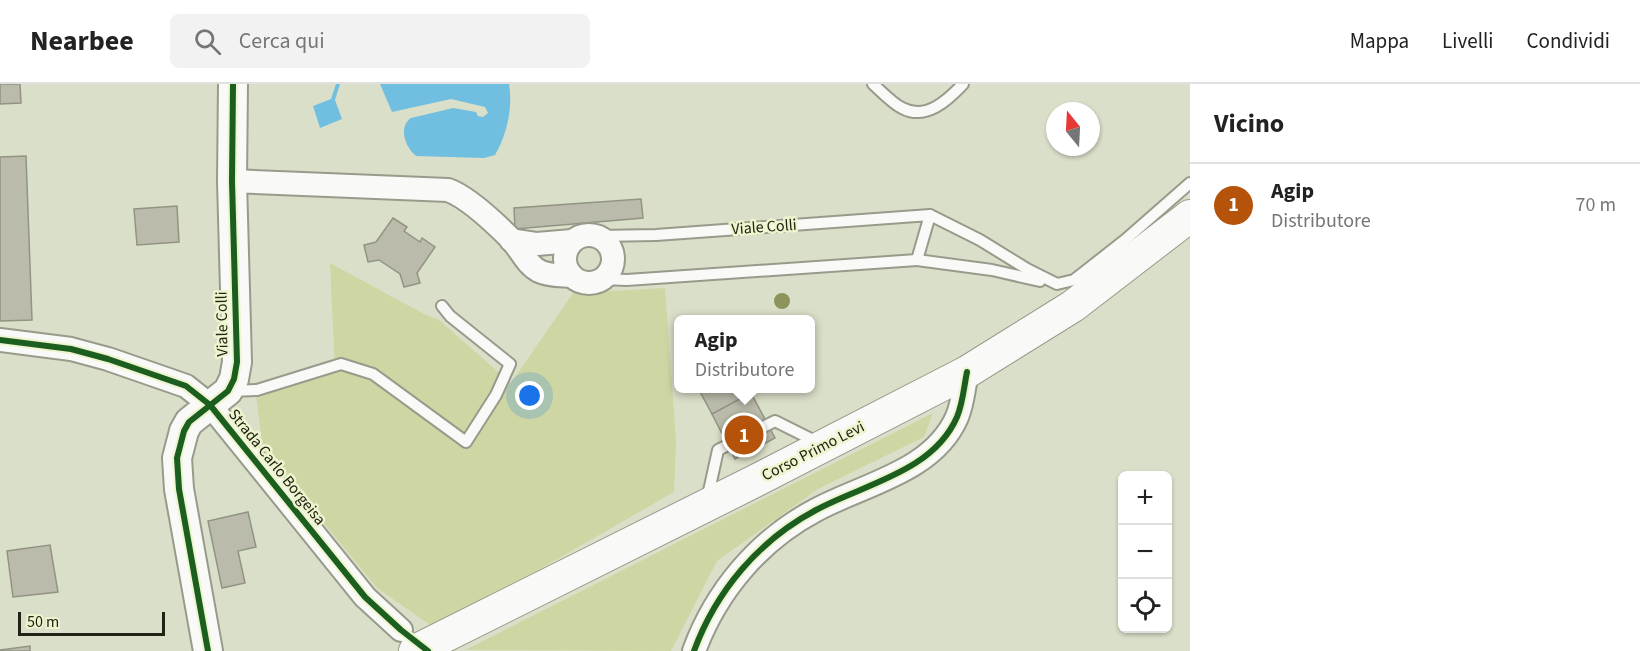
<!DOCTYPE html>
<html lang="it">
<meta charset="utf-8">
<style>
body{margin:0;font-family:"Source Sans 3",sans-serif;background:#f2f2f2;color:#222}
.controls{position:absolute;right:18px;bottom:18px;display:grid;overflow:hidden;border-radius:9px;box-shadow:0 2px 4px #0004}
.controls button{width:54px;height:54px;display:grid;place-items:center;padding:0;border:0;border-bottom:2px solid #e0e0e0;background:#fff;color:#222;font:30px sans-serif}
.compass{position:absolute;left:1046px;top:18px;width:54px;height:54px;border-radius:50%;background:#fff;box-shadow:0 2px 4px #0004;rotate:342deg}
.scale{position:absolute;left:18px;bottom:15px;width:147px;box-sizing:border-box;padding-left:6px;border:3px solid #212415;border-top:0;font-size:16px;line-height:21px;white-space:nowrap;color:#212415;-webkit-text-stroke:4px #edf4ce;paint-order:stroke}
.you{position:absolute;left:530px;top:312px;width:21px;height:21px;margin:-15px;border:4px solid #fff;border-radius:50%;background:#1a73e8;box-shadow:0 0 0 9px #1a73e833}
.badge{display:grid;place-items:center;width:39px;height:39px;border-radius:50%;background:#b45309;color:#fff;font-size:20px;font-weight:700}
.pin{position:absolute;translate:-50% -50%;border:3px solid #fff;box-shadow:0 2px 6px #0006}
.popup{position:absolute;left:674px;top:231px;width:141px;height:78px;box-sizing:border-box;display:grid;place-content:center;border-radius:9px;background:#fff;filter:drop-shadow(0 2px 4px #0005);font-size:20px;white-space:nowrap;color:#767676}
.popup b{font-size:22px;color:#222}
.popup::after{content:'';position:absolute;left:50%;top:100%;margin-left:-12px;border:12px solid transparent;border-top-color:#fff}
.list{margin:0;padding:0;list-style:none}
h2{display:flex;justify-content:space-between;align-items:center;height:78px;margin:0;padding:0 24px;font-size:26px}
h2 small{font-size:20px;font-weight:400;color:#767676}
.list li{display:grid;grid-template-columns:39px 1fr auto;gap:18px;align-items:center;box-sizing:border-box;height:84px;padding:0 24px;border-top:2px solid #e0e0e0}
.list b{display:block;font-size:22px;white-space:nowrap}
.list p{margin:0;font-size:20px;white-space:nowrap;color:#767676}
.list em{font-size:20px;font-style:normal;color:#767676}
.icon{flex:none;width:33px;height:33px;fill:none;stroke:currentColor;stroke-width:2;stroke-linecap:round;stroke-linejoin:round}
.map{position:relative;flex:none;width:1190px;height:567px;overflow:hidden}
header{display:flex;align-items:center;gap:36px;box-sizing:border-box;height:84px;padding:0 30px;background:#fff;border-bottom:2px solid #e0e0e0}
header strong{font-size:28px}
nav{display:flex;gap:33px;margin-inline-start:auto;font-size:21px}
.search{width:420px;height:54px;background:#f2f2f2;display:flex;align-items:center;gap:15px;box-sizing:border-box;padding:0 21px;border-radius:9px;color:#767676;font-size:22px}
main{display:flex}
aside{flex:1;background:#fff}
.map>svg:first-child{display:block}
</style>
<header>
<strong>Nearbee</strong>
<div class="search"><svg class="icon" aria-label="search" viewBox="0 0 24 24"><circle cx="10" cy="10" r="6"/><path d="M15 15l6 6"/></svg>Cerca qui</div>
<nav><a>Mappa</a><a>Livelli</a><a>Condividi</a></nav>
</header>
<main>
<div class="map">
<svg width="1190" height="567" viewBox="0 0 1190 567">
<rect width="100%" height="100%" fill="#dadfc9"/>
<g fill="#ced7a4">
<path d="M330,179L424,230L439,236L511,299L573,209L665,204L676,357L674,408L436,545L377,504L263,365L256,312L335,285Z"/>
<path d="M933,329L924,353L818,405L717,477L671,567L465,566Z"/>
</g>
<g fill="#70bfe1">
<path d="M336,0H340L335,16L342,35L320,44L313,22L331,15Z"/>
<path d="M380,0H509C513,23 507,51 495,71L484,74L416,72C405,63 398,43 411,34L453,24L476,28L478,32L483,33L488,29L485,23L451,15L392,28Z"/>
</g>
<g fill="#bbbbab" stroke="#929483" stroke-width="1.5">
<path d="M0,0H20L21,19L0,20Z"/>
<path d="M26,72L32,236L0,237V73Z"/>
<path d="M641,115L643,134L515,145L514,124Z"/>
<path d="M177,122L179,158L137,161L134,125Z"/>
<path d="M393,134L407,143L404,147L420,158L422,154L435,163L417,189L420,199L404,203L400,190L379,176L368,178L364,161L376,158Z"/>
<path d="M698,304H754L756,307L712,330Z"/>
<path d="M751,309L775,354L735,375L712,330Z"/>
<path d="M248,428L256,463L238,467L245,499L222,504L208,437Z"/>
<path d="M50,461L58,508L13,513L7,467Z"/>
<path d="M30,562V567H0V566Z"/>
</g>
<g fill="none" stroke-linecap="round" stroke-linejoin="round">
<g stroke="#989b8b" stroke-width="14">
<g id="service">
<path d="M873,0C882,8 892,19 902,24C926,37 948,16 963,0"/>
<path d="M930,131L980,156L1027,185L1057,200L1074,196L1125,156L1190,99"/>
<path d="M598,152L656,151L930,131L917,176L627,196L600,195"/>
<path d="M917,176L992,186L1040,197"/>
<path d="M231,307L257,306L341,280L373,290L466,358L496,311L510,280L450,232L442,222"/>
<path d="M707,416L718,366L775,337L819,359"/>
</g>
</g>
<g stroke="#989b8b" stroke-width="26">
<g id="minor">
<path d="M232,97L448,106C468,113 495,139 511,155C521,166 526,180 539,187C549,192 561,191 572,192"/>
<circle cx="589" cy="175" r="24"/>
<path d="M511,156L537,160L572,157"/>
<path d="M0,256L71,265L108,275L186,302L210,321L365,513L401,546"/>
<path d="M694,567C716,507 759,456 816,426C864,400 933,388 957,333C963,319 964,302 967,288"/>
</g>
</g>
<g stroke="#989b8b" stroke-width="32">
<path id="tertiary" d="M208,567L179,405L177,374L184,347L189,338L228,307L234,295L237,278L232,97L233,0"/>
</g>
<g stroke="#989b8b" stroke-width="34">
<path id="secondary" d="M415,567L755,397L967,288L1073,222L1190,132"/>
</g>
<use href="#service" stroke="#f9faf7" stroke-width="10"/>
<use href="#minor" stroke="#f9faf7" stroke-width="22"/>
<use href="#tertiary" stroke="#f9faf7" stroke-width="28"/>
<use href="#secondary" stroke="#f9faf7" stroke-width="32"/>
<g stroke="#edf4ce" stroke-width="10">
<g id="cycleway">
<path d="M0,256L71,265L108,275L186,302L210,321L365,513L401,546L428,567"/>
<path d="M208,567L179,405L177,374L184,347L189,338L228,307L234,295L237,278L232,97L233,0"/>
<path d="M694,567C716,507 759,456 816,426C864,400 933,388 957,333C963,319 964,302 967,288"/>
</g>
</g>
<use href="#cycleway" stroke="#1b5e20" stroke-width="6"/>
</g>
<circle fill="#8c935b" cx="782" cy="217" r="8"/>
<g text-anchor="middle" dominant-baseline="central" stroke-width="5" stroke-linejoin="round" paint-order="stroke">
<g font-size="16" fill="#212415" stroke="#edf4ce">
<text transform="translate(764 143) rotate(-4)">Viale Colli</text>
<text transform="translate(222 240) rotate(-91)">Viale Colli</text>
<text transform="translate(813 367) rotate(-27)">Corso Primo Levi</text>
<text transform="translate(277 383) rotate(51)">Strada Carlo Borgeisa</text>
</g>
</g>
</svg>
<div class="controls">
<button>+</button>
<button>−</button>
<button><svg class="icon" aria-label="locate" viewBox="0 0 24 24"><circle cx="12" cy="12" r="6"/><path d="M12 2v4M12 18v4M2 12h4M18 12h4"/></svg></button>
</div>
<svg class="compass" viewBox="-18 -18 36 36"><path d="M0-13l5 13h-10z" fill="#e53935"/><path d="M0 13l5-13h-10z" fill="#767676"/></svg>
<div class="scale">50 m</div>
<div class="you"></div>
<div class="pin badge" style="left:744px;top:351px">1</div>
<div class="popup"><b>Agip</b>Distributore</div>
</div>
<aside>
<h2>Vicino<small></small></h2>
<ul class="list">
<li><span class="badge">1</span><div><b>Agip</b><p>Distributore</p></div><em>70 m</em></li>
</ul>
</aside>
</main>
